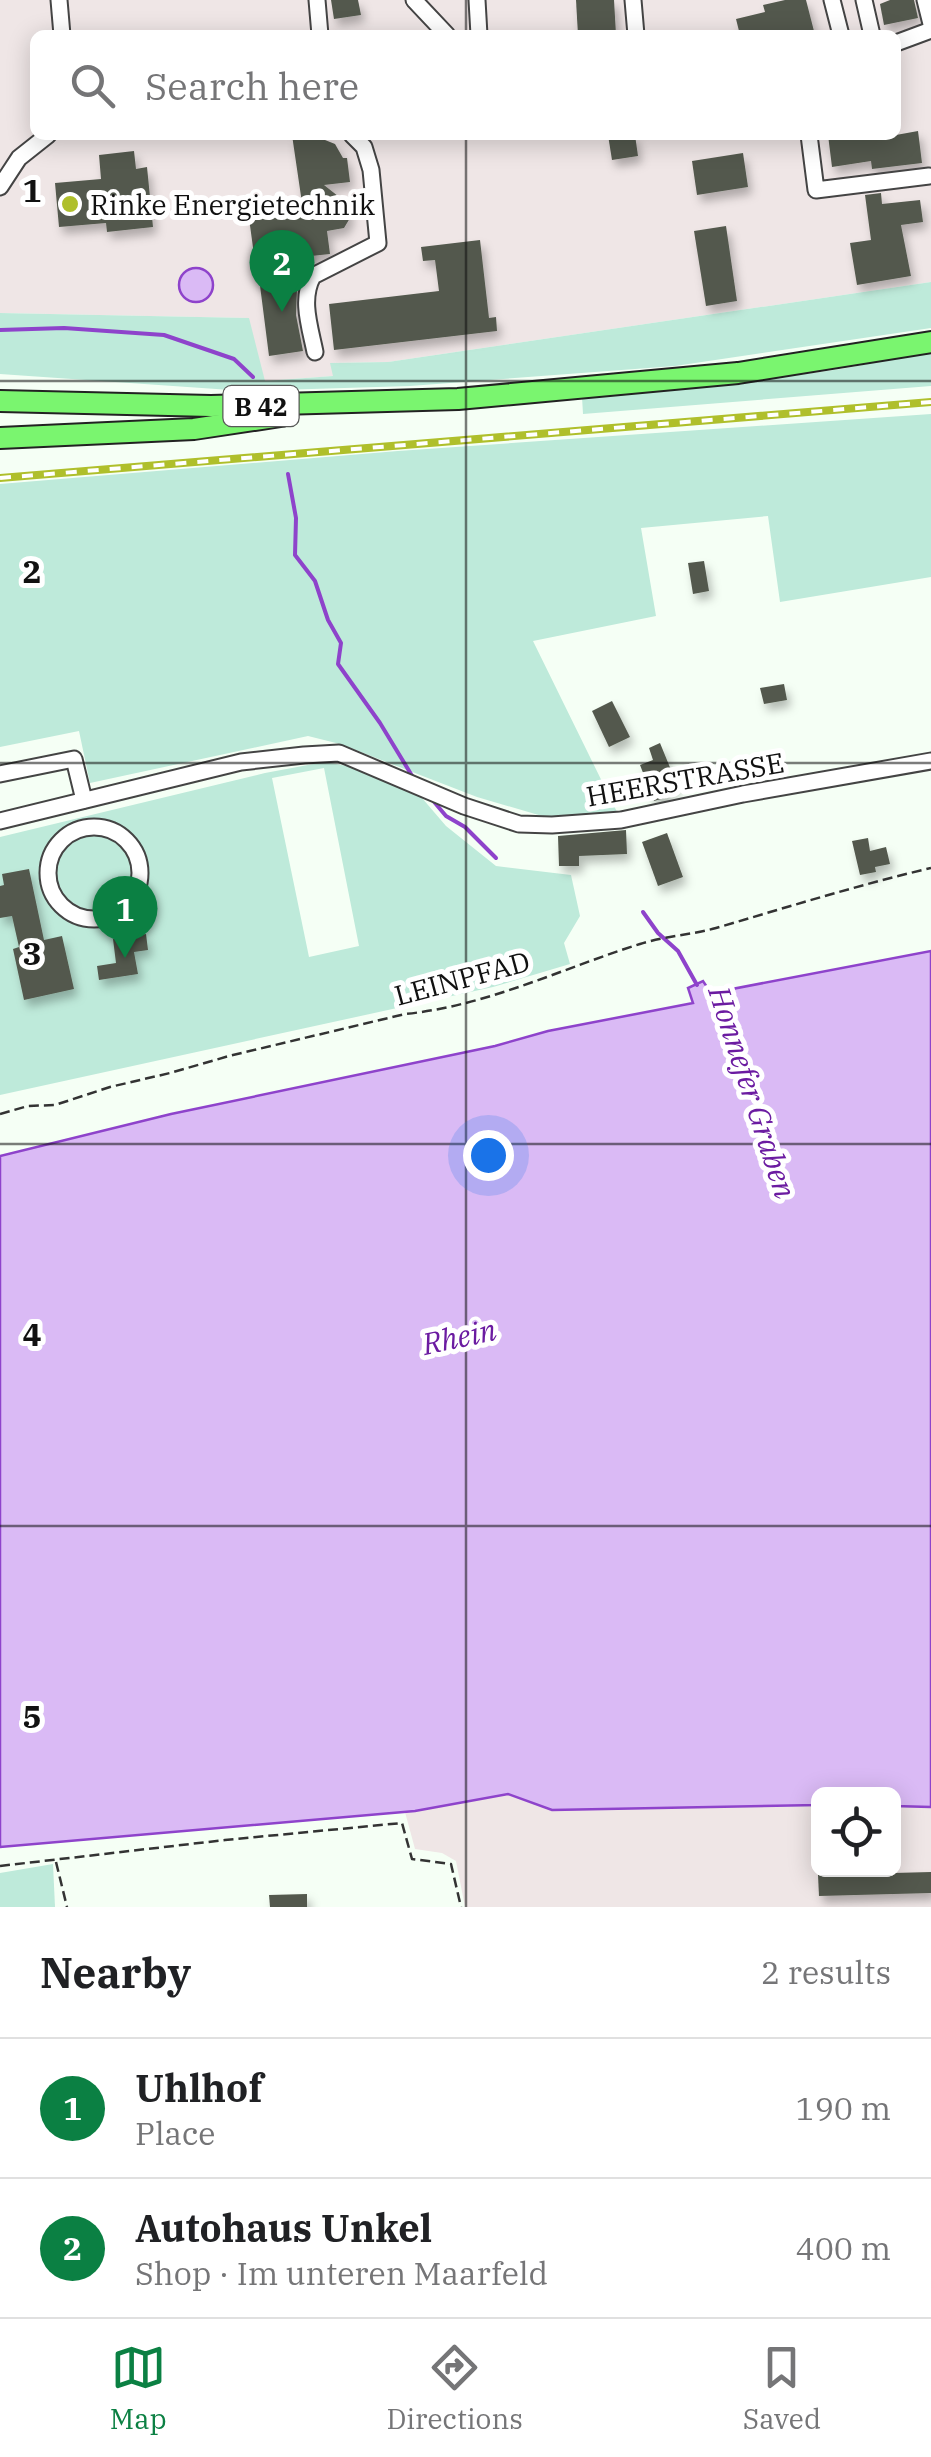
<!DOCTYPE html>
<meta charset="utf-8">
<style>
body{margin:0;font-family:"IBM Plex Serif",serif;background:#f6f6f6;color:#202124}
.controls{position:absolute;right:30px;bottom:30px;display:grid;overflow:hidden;border-radius:15px;box-shadow:0 5px 25px #0003}
.controls button{width:90px;height:90px;display:grid;place-items:center;padding:0;border:0;border-bottom:2px solid #e0e0e0;background:#fff;color:#202124;font:50px sans-serif}
.you{position:absolute;left:488px;top:1155px;width:35px;height:35px;margin:-25px;border:8px solid #fff;border-radius:50%;background:#1a73e8;box-shadow:0 0 0 15px #1a73e833}
.badge{display:grid;place-items:center;width:65px;height:65px;border-radius:50%;background:#0b8043;color:#fff;font-size:32px;font-weight:700}
.pin{position:absolute;translate:-50% -82px;filter:drop-shadow(0 2px 5px #0008)}
.pin::after{content:'';position:absolute;top:52px;width:35px;height:30px;background:inherit;clip-path:polygon(0 0,100% 0,50% 100%)}
.list{margin:0;padding:0;list-style:none}
h2{display:flex;justify-content:space-between;align-items:center;height:130px;margin:0;padding:0 40px;font-size:42px}
h2 small{font-size:32px;font-weight:400;color:#757577}
.list li{display:grid;grid-template-columns:65px 1fr auto;gap:30px;align-items:center;box-sizing:border-box;height:140px;padding:0 40px;border-top:2px solid #e0e0e0}
.list b{display:block;font-size:38px;white-space:nowrap}
.list p{margin:0;font-size:32px;white-space:nowrap;color:#757577}
.list em{font-size:32px;font-style:normal;color:#757577}
.icon{flex:none;width:55px;height:55px;fill:none;stroke:currentColor;stroke-width:2;stroke-linecap:round;stroke-linejoin:round}
.map{position:relative;flex:none;width:931px;height:1907px;overflow:hidden}
.search{position:absolute;background:#fff;box-shadow:0 5px 25px #0003;left:30px;right:30px;top:30px;height:110px;display:flex;align-items:center;gap:25px;box-sizing:border-box;padding:0 35px;border-radius:15px;color:#757577;font-size:38px}
.sheet{height:410px;background:#fff}
nav{display:flex;justify-content:space-around;align-items:center;box-sizing:border-box;height:140px;border-top:2px solid #e0e0e0;background:#fff;font-size:28px;color:#757577}
nav a{display:grid;justify-items:center;gap:5px}
nav .on{color:#0b8043}
.map>svg:first-child{display:block}
</style>
<div class="map">
<svg width="931" height="1907" viewBox="0 0 931 1907">
<defs>
<filter id="shadow"><feDropShadow dx="4" dy="7" stdDeviation="5" flood-color="#0004"/></filter>
</defs>
<rect width="100%" height="100%" fill="#f5fff5"/>
<g fill="#efe6e6" fill-rule="evenodd">
<path d="M0,0H931V282L388,362L331,363L334,376L264,381L248,318L0,313ZM35,35H896V135H35Z"/>
<path d="M508,1794L553,1810L818,1806V1870H894V1806L931,1807V1907H465L456,1861L442,1853L415,1849L405,1812Z"/>
</g>
<g fill="#beeada" fill-rule="evenodd">
<path d="M931,282V328L675,366L410,386L245,391L0,374V313L249,318L265,381L333,376L330,363L388,362Z"/>
<path d="M931,352V386L583,414L582,397L734,384L841,369Z"/>
<path d="M931,414V577L780,602L768,516L641,528L656,616L533,641L618,814L559,821L477,797L340,744L308,736L90,783L79,731L0,747V484L398,451Z"/>
<path d="M324,762L365,769L416,791L446,826L496,866L571,875L580,916L564,943L570,964L493,987L0,1095V837L265,773ZM324,768L359,946L309,957L272,778Z"/>
<path d="M53,1864L55,1907H0V1873Z"/>
</g>
<g fill="#dabaf5" stroke="#8e43cb" stroke-width="2.5">
<circle cx="196" cy="285" r="17"/>
<path d="M931,951V1807L894,1806V1794H818V1805L552,1810L508,1794L415,1811L0,1847V1156L171,1114L495,1046L548,1031L693,1003L688,988L703,981L711,993Z"/>
</g>
<g fill="none" stroke-linecap="round" stroke-linejoin="round">
<g stroke="#8e43cb" stroke-width="4">
<path d="M0,330L64,328L164,335L234,359L253,377"/>
<path d="M288,474L296,518L295,555L315,581L328,620L341,643L338,664L380,723L414,779"/>
<path d="M430,797L446,816L465,827L496,858"/>
<path d="M643,912L658,933L678,951L697,985"/>
</g>
</g>
<g fill="#53594d" filter="url(#shadow)">
<path d="M331,0H358L361,15L334,19Z"/>
<path d="M576,0H614L616,35H578Z"/>
<path d="M785,0H806L815,35H740L736,19L765,12L763,5Z"/>
<path d="M890,0H914L918,18L884,25L880,4Z"/>
<path d="M918,131L922,163L872,169L871,161L832,167L828,135H896Z"/>
<path d="M292,135H319L320,138L335,144L343,158H347L350,182L324,185L348,204L350,218L344,228L327,231L330,254L292,258L297,289L296,315L303,351L269,356L257,262H255L248,211L302,203Z"/>
<path d="M608,135H635L638,156L612,160Z"/>
<path d="M134,151L136,169L147,167L153,227L107,232L106,223L59,227L55,183L101,179L99,155Z"/>
<path d="M743,153L748,187L697,195L692,161Z"/>
<path d="M881,193L882,204L920,200L923,222L901,225L911,276L857,285L850,243L871,240L865,195Z"/>
<path d="M726,226L737,301L706,306L694,231Z"/>
<path d="M480,240L489,318L496,317L497,331L334,350L329,304L439,291L435,260L423,261L421,247Z"/>
<path d="M704,561L709,591L693,594L688,563Z"/>
<path d="M784,684L787,700L764,704L760,688Z"/>
<path d="M612,701L630,737L609,747L592,711Z"/>
<path d="M660,743L678,787L666,791L668,797L654,801L640,765L653,760L649,748Z"/>
<path d="M626,830L627,854L579,856V866H559L558,836Z"/>
<path d="M667,833L683,877L658,886L642,842Z"/>
<path d="M868,838L870,851L886,847L890,864L875,867L876,872L860,875L852,841Z"/>
<path d="M29,869L44,940L62,936L74,989L24,1000L13,949L19,947L12,916L0,918V886L4,885L2,874Z"/>
<path d="M146,934L148,950L134,952L138,974L99,980L97,966L116,963L113,939Z"/>
<path d="M931,1872V1893L819,1896L818,1875Z"/>
<path d="M307,1894V1907H270L269,1895Z"/>
</g>
<g fill="none" stroke-linecap="round" stroke-linejoin="round">
<g stroke="#444" stroke-width="19">
<g id="minor">
<path d="M59,0L62,35"/>
<path d="M317,0L320,35"/>
<path d="M414,0L447,35"/>
<path d="M477,0L479,35"/>
<path d="M633,0L636,35"/>
<path d="M832,0L841,35"/>
<path d="M864,0L872,35"/>
<path d="M925,0L931,24"/>
<path d="M896,43L931,30"/>
<path d="M809,135L816,190L929,176"/>
<path d="M0,187L19,158L48,135"/>
<path d="M315,352C310,327 300,299 313,276L378,243L371,170L364,147L352,135"/>
<path d="M0,774L74,759L84,800"/>
<path d="M0,821L241,762L304,755L339,753L464,806L519,824L552,825L621,820L743,794L931,761"/>
<circle cx="94" cy="873" r="46"/>
</g>
</g>
<g stroke="#222" stroke-width="24">
<g id="major">
<path d="M0,401L211,406L458,399L738,373L931,342"/>
<path d="M0,438L194,429L281,416"/>
</g>
</g>
<g stroke="#333" stroke-width="2.5" stroke-dasharray="10 5" stroke-linecap="butt">
<path d="M0,1114L28,1106L55,1105L110,1087L170,1073L229,1056L405,1014C487,1006 563,968 640,944C665,936 691,935 716,928C788,907 858,885 931,868"/>
<path d="M56,1862L67,1907"/>
<path d="M0,1866L225,1840L402,1823L412,1859L451,1864L461,1907"/>
</g>
<use href="#minor" stroke="#fff" stroke-width="15"/>
<use href="#major" stroke="#7af56f" stroke-width="20"/>
<g stroke="#afbf2b" stroke-width="8">
<path id="rail" d="M0,478L931,402"/>
</g>
<use href="#rail" stroke="#fff" stroke-width="4" stroke-dasharray="11" stroke-linecap="butt"/>
</g>
<path fill="none" stroke="#111" stroke-width="2.5" stroke-opacity="0.55" d="M466,0V35M466,135V1907M0,381H931M0,763H931M0,1144H931M0,1526H931"/>
<circle fill="#afbf2b" stroke="#fff" stroke-width="4" cx="70" cy="204" r="10"/>
<g text-anchor="middle" dominant-baseline="central" stroke-width="10" stroke-linejoin="round" paint-order="stroke">
<rect fill="#fff" stroke="#585858" stroke-width="2.5" x="223.5" y="386" width="75" height="40" rx="8"/>
<g font-size="25" font-weight="bold" fill="#111">
<text x="261" y="406">B 42</text>
</g>
<g font-size="28" fill="#111" stroke="#fff" text-anchor="start">
<text x="90" y="204">Rinke Energietechnik</text>
</g>
<g font-size="28" fill="#111" stroke="#fff">
<text transform="translate(685 779) rotate(-10)">HEERSTRASSE</text>
<text transform="translate(462 978) rotate(-15)">LEINPFAD</text>
</g>
<g font-size="30" font-style="italic" fill="#6b1ba1" stroke="#fff">
<text transform="translate(753 1092) rotate(72)">Honnefer Graben</text>
<text transform="translate(459 1336) rotate(-12)">Rhein</text>
</g>
</g>
<g font-size="32" text-anchor="middle" font-weight="bold" fill="#111" stroke="#fff" stroke-width="10" stroke-linejoin="round" paint-order="stroke">
<text x="32" y="202">1</text>
<text x="32" y="583">2</text>
<text x="32" y="965">3</text>
<text x="32" y="1346">4</text>
<text x="32" y="1728">5</text>
</g>
</svg>
<div class="controls">
<button><svg class="icon" aria-label="locate" viewBox="0 0 24 24"><circle cx="12" cy="12" r="6"/><path d="M12 2v4M12 18v4M2 12h4M18 12h4"/></svg></button>
</div>
<div class="you"></div>
<div class="pin badge" style="left:125px;top:958px">1</div>
<div class="pin badge" style="left:282px;top:312px">2</div>
<div class="search"><svg class="icon" aria-label="search" viewBox="0 0 24 24"><circle cx="10" cy="10" r="6"/><path d="M15 15l6 6"/></svg>Search here</div>
</div>
<section class="sheet">
<h2>Nearby<small>2 results</small></h2>
<ul class="list">
<li><span class="badge">1</span><div><b>Uhlhof</b><p>Place</p></div><em>190 m</em></li>
<li><span class="badge">2</span><div><b>Autohaus Unkel</b><p>Shop · Im unteren Maarfeld</p></div><em>400 m</em></li>
</ul>
</section>
<nav>
<a class="on"><svg class="icon" aria-label="map" viewBox="0 0 24 24"><path d="M3 6l6-2 6 2 6-2v14l-6 2-6-2-6 2zM9 4v14M15 6v14"/></svg>Map</a>
<a><svg class="icon" aria-label="directions" viewBox="0 0 24 24"><path d="M12 3l9 9-9 9-9-9zM9 14v-3h6M13 9l2 2-2 2"/></svg>Directions</a>
<a><svg class="icon" aria-label="saved" viewBox="0 0 24 24"><path d="M7 4h10v16l-5-4-5 4z"/></svg>Saved</a>
</nav>
